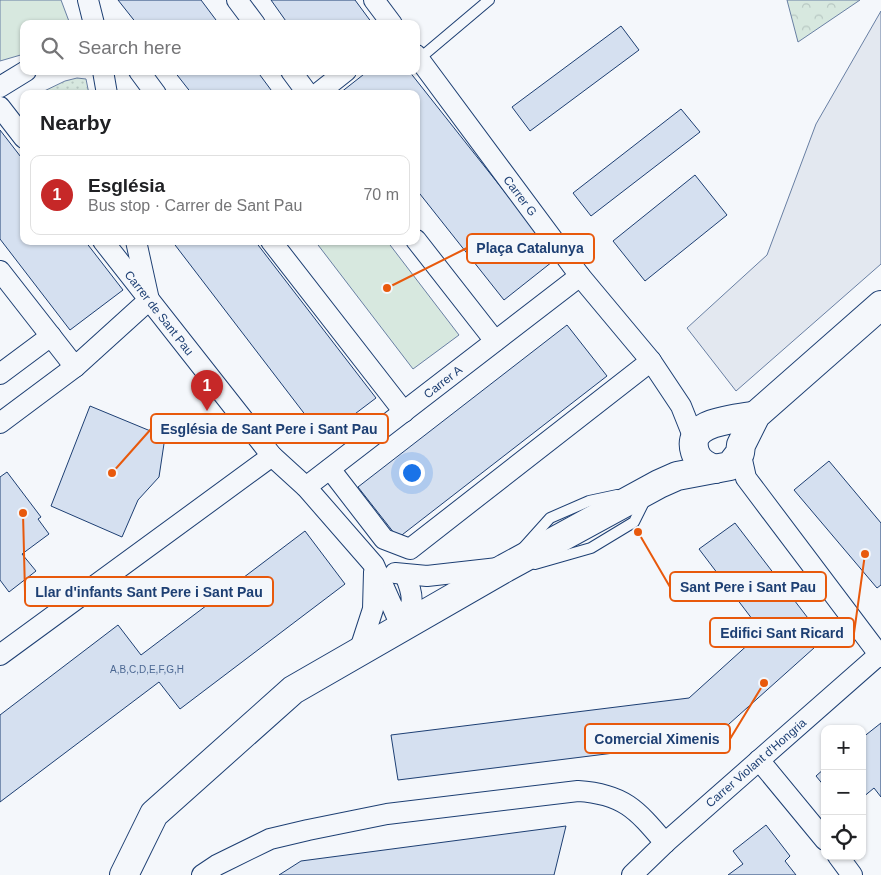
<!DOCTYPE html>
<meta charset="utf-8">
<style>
body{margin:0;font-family:Arial,sans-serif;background:#f2f2f2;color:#202124}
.controls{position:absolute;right:15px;bottom:15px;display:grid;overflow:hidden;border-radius:10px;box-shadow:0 1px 4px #0004}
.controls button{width:45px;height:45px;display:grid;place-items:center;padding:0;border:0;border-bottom:1px solid #e0e0e0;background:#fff;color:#202124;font:25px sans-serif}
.you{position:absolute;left:411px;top:472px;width:18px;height:18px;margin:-12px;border:4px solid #fff;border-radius:50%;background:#1a73e8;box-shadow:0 0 0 8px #1a73e833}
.badge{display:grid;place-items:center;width:32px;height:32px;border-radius:50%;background:#c62828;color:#fff;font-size:16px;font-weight:700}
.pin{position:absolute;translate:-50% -41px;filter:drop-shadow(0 1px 2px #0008)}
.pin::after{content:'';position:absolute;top:26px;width:18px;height:15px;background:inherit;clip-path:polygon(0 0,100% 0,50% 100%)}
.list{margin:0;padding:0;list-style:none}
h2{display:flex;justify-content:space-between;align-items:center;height:65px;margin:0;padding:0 20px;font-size:21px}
h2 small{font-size:16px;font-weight:400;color:#757577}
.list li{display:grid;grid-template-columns:32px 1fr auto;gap:15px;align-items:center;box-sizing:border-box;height:80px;margin:0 10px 10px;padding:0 10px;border:1px solid #e0e0e0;border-radius:10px}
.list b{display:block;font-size:19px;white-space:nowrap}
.list p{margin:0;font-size:16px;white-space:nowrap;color:#757577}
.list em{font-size:16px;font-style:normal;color:#757577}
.icon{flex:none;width:28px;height:28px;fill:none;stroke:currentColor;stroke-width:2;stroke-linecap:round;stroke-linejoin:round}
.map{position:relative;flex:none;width:881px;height:875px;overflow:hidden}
.search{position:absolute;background:#fff;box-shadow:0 1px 4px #0004;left:20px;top:20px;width:400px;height:55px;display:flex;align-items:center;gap:12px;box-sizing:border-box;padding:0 18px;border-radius:10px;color:#757577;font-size:19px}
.panel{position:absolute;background:#fff;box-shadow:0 1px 4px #0004;left:20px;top:90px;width:400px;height:155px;border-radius:10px}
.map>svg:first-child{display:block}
</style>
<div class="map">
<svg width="881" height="875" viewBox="0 0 881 875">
<defs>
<pattern id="forest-crowns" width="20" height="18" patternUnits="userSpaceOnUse" patternTransform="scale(1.25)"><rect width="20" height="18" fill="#d7e8df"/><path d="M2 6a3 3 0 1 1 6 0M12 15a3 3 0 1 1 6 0" fill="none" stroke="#b8c8c3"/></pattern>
<pattern id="garden-dots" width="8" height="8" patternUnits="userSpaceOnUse" patternTransform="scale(1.25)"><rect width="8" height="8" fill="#d7e8df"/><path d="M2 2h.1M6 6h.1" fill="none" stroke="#b8c8c3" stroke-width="1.8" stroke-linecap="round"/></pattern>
</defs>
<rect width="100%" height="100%" fill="#f4f7fb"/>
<path fill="url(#forest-crowns)" stroke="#687fa3" d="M787,0H860L798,42Z"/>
<g fill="#d7e8df" stroke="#687fa3">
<path d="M0,0H61L70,24H24V54L0,61Z"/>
<path d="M315,241H387L459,335L413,369Z"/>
</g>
<path fill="url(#garden-dots)" stroke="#687fa3" d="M77,78L86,79L89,94H38L65,81Z"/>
<path fill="#e3e8f0" stroke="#687fa3" d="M881,11V264L736,391L687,328L767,255L816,124Z"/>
<g fill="#d5e0f0" stroke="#1d3f73">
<path d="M118,0H201L219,24H137Z"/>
<path d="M271,0H355L372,23L288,24Z"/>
<path d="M621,26L639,50L530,131L512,107Z"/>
<path d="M174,71H257L274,94H192Z"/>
<path d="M368,71H409L557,258L504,300L416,189V94L340,93Z"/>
<path d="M681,109L700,132L591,216L573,193Z"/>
<path d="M0,130L24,161V241H85L123,290L70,330L0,239Z"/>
<path d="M695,175L727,215L645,281L613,241Z"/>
<path d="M172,241H255L376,398L323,438Z"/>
<path d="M567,325L607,376L398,538L358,487Z"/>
<path d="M90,406L165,437L159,477L138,500L122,537L51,506Z"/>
<path d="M829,461L881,523V585L877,588L794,490Z"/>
<path d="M7,472L41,517L38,519L49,534L22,554L36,571L9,592L0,580V477Z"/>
<path d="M735,523L824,639L710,741L398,780L391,735L689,698L762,632L699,549Z"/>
<path d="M305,531L345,584L180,709L159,682L0,802V715L118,625L141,655Z"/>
<path d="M881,723V797L874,788L862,798V738Z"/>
<path d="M825,768V787L816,776Z"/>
<path d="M766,825L790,856L785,861L796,875H728L743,864L733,851Z"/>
<path d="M566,826L554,875H279L301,861Z"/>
</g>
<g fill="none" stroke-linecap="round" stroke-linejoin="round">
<g stroke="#1d3f73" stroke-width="12">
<g id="lane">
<path d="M419,59L489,0"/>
<path d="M524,547L550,518L589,501L617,495"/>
<path d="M535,564L591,548L634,522L646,498"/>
</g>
</g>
<g stroke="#1d3f73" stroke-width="22">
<g id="street">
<path d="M88,0L94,24"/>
<path d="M237,0L255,24"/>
<path d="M374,0L392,24"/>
<path d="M416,55L580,276L651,361L681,406L695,441"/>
<path d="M103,71L107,94"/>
<path d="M139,71L156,94"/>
<path d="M291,71L308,94"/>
<path d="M0,87L26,71"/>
<path d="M317,94L346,71"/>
<path d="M0,107L24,138"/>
<path d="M416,240L495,341"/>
<path d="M103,241L272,456L306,487L374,565L397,617L404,626C413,604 415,598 405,575"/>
<path d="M271,241L404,412"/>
<path d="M0,271L75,367L149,300L136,241"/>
<path d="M0,374L51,336"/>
<path d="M0,423L75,367"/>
<path d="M740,451L746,478L881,657"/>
<path d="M330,469L384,539L410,549L651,361"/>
<path d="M306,487L580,276"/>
<path d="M395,573L427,576L498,568"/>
<path d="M359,652L373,609L374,572"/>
<path d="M0,655L272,456"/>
<path d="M759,760L825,840"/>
<path d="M838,856L852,875"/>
<path d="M202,875L217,865L270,839L308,830L387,814L578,791C624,794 637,810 665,843"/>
<path d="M632,875L665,843L881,653"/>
</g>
</g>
<g stroke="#1d3f73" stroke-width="30">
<g id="secondary">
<path d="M715,469C706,466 698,462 695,452C685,420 735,420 756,415"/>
<path d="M124,875L154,814L293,690L505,568L659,484L677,476L730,466L740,453L741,445L756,415L881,305"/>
</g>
</g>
<use href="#lane" stroke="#f4f7fb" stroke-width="10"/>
<use href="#street" stroke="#f4f7fb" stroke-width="20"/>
<use href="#secondary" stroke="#f4f7fb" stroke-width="28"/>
</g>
<g text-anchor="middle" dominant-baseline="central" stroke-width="4" stroke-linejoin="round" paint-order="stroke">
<g font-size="10" fill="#4b6792">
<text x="147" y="669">A,B,C,D,E,F,G,H</text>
</g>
<g font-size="12" fill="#1d3f73" stroke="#f4f7fb">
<text transform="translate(520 196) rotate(53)">Carrer G</text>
<text transform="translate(159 313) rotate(52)">Carrer de Sant Pau</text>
<text transform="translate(443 382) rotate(-38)">Carrer A</text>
<text transform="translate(756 763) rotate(-41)">Carrer Violant d'Hongria</text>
</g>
</g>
<path fill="none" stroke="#e8590c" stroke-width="2" d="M387 288L467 248M112 473L151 429M638 532L670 587M23 513L25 592M865 554L854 633M764 683L730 739"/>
<g fill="#e8590c" stroke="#f4f7fb" stroke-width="2">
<circle cx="387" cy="288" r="5"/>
<circle cx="112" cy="473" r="5"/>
<circle cx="638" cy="532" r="5"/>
<circle cx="23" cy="513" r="5"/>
<circle cx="865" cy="554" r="5"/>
<circle cx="764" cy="683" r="5"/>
</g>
<g fill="#f4f7fb" stroke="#e8590c" stroke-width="2">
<rect x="467" y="234" width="127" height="29" rx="5"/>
<rect x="151" y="414" width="237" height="29" rx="5"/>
<rect x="670" y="572" width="156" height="29" rx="5"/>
<rect x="25" y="577" width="248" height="29" rx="5"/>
<rect x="710" y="618" width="144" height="29" rx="5"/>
<rect x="585" y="724" width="145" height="29" rx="5"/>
</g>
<g font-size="14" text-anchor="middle" font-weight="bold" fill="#1d3f73">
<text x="530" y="253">Plaça Catalunya</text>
<text x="269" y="434">Església de Sant Pere i Sant Pau</text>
<text x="748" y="592">Sant Pere i Sant Pau</text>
<text x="149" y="597">Llar d'infants Sant Pere i Sant Pau</text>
<text x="782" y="638">Edifici Sant Ricard</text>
<text x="657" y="744">Comercial Ximenis</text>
</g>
</svg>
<div class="controls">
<button>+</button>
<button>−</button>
<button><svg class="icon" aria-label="locate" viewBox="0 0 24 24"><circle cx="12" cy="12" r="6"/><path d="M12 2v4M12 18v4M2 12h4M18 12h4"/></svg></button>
</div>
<div class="you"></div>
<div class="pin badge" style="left:207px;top:411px">1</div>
<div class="search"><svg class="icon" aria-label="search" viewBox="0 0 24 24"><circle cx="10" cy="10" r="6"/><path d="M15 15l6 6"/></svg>Search here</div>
<section class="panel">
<h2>Nearby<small></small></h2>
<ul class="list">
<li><span class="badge">1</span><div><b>Església</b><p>Bus stop · Carrer de Sant Pau</p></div><em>70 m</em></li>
</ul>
</section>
</div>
